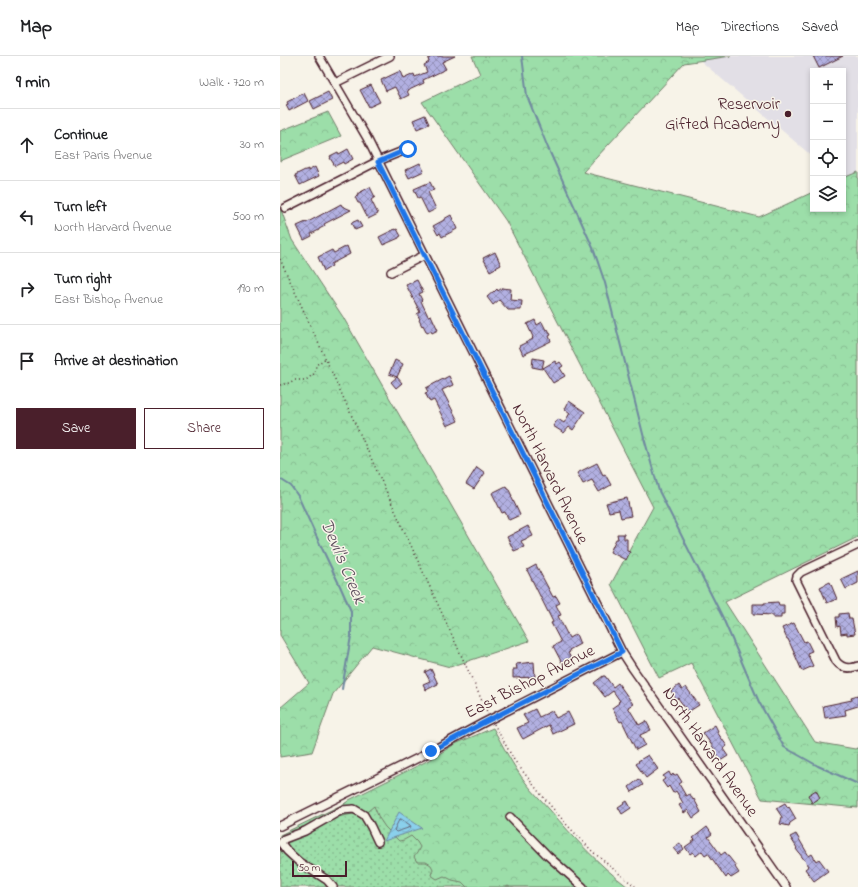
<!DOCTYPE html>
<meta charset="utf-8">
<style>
body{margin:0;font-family:"Indie Flower",sans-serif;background:#f2f2f2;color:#202124}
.controls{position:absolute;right:12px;top:12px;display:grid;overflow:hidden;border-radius:0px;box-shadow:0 2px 6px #0003}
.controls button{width:36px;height:36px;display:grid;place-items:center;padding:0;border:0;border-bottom:1px solid #e0e0e0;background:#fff;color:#202124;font:20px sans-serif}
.scale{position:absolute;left:12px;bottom:10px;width:55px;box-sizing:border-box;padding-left:4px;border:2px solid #4a1f2b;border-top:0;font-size:11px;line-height:14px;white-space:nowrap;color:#4a1f2b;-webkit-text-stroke:3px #f7f3e8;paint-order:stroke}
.stop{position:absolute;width:12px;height:12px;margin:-9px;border:3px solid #1a73e8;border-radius:50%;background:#fff}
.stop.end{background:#1a73e8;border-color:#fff;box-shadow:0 1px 4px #0008}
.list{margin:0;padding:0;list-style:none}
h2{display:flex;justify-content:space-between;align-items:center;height:52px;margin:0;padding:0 16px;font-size:17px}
h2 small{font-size:13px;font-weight:400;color:#757577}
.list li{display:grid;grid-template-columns:26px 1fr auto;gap:12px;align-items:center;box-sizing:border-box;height:72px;padding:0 16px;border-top:1px solid #e0e0e0}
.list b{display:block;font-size:15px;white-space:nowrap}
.list p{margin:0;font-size:13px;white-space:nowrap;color:#757577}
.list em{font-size:13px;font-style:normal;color:#757577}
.actions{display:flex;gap:8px;padding:12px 16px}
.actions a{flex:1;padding:9px 0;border:1px solid #4a1f2b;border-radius:0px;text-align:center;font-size:14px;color:#4a1f2b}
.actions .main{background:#4a1f2b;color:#fff}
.icon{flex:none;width:22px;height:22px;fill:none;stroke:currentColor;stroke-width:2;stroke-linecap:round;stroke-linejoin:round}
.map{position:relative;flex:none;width:578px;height:831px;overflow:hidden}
header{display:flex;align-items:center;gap:24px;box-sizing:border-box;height:56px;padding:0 20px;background:#fff;border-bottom:1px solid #e0e0e0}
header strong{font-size:19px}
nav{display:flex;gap:22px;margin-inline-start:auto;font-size:14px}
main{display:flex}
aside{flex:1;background:#fff}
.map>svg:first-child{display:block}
</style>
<header>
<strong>Map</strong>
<nav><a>Map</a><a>Directions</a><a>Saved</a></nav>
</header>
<main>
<aside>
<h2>9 min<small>Walk · 720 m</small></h2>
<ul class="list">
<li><svg class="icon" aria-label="ahead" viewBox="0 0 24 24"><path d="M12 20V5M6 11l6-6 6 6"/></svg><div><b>Continue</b><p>East Paris Avenue</p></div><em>30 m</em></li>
<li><svg class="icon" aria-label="left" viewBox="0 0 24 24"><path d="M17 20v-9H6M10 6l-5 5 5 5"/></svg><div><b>Turn left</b><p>North Harvard Avenue</p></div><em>500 m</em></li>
<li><svg class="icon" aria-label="right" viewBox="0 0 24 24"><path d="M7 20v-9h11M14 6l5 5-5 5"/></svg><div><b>Turn right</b><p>East Bishop Avenue</p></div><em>190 m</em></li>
<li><svg class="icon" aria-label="arrive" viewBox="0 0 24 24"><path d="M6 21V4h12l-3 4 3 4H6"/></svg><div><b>Arrive at destination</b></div></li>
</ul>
<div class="actions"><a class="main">Save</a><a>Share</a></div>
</aside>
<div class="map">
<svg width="578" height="831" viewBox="0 0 578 831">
<defs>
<pattern id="grass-dots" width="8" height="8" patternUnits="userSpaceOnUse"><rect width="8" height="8" fill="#9cdea9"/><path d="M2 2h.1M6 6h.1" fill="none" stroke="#88be92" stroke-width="1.8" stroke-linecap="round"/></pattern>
<pattern id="forest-crowns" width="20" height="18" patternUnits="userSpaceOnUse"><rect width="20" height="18" fill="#9cdea9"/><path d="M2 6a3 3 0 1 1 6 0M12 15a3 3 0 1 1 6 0" fill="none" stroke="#88be92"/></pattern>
<pattern id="water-waves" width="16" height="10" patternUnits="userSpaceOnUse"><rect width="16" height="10" fill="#8ad0ec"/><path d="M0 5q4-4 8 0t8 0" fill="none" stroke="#79b2cb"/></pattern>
<pattern id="building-cross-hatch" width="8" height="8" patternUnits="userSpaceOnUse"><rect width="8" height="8" fill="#b2b0e1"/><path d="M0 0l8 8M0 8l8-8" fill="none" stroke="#938fb7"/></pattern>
</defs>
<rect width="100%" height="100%" fill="#f7f3e8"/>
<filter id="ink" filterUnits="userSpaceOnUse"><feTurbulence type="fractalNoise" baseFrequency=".025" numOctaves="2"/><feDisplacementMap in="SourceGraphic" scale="8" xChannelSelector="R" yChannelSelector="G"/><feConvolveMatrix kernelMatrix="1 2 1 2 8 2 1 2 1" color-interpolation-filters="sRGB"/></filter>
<g filter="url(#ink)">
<path fill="#e2dfe6" d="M415,0H578V149L563,129V15H533V101Z"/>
<path fill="url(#grass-dots)" stroke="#737e6a" d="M211,676L258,763L332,831H0V779Z"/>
<g fill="url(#forest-crowns)" stroke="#737e6a">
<path d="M192,0H451L404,7L303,116L479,161L533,136V153H563V122L578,116V481L445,546L535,686L575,693L578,692V752L482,743L411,607L379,622L331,528L373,451L226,165L142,46L200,18Z"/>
<path d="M48,56L61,80L0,105V75Z"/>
<path d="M0,151L12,184L63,261L249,585L170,611L92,590L53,638L32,696L0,701V652L29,627L0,579Z"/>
<path d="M213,672C223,690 233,710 246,727C253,736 262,745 270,754C294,782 319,809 348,831H230L228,830L226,831H187L182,826L172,824L164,820L157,823L151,819L153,813L151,809L146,806H137L134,801L137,797L140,791L137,786L131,780L124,784L119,785L105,771L99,762L94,750L82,760L73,758L57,761L61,751L69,744L151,703L175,688Z"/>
</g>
<path fill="url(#water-waves)" stroke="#70899f" d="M119,756L142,772L104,785Z"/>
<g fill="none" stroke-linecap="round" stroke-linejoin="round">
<path stroke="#646678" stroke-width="1" d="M121,763L130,769L131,771L116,776L114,774L119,764Z"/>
<g stroke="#70899f" stroke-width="2">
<path d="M242,0L247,40L268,92L313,192L325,227L364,382L379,435L442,560L479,646L504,691L538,710L578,728"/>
<path d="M0,423L11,430L18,440L38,484L60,530L71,555V580L62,633"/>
</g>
</g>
<g fill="url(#building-cross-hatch)" stroke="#4a1f2b">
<path d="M153,0H175L162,6L166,13L143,24L144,27L127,35L129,39L121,43L115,31L106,35L101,24L120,15L123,23L134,18L135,21L147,16L144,9L149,6L148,3Z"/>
<path d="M533,0H563L539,12Z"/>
<path d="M91,29L100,46L89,51L80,34Z"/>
<path d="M48,36L52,44L34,53L30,45Z"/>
<path d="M24,37L28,45L9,55L6,49L8,48L7,46Z"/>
<path d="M145,59L149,68L137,73L133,64Z"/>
<path d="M68,93L73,103L64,108L63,106L55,110L50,102H51L50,100L58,96L59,98Z"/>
<path d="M140,107L144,115L129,122L125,114Z"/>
<path d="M35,111L39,120L20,129L15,119L25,114H26L28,113V115Z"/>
<path d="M150,126L154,134L148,136L156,153L148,157L140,141L138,142L134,133Z"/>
<path d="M90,131L95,141L91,144L98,158L88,163L80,147H78L75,141L78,140L77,138Z"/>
<path d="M61,148L62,150L71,154L44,168L45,170L39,173V174L31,178L32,180L24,184L17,170L26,166V167Z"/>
<path d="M171,159L177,173L162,181L160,177L158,179L153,170L164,164V163Z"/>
<path d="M78,164L82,171L75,174L71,167Z"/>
<path d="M115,173V174L117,173L121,180L119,181V182L103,189L99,181Z"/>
<path d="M67,190L70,198L51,208L52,210L44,215L38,201L52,194L54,197Z"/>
<path d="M215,196L221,209L210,215L203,202Z"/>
<path d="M137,224L143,236L139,238L142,244L141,245L148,260L151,259L158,274L152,277L151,275L147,277L143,269L142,270L139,264L140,263L137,258L140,256L126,229Z"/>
<path d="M222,232L231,233L230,244L242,245L241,254H228L219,244L213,249L207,241L214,235V236L217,233L218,235Z"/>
<path d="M255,264L257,269L262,266L266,274L268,273L271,279L269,280L271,285L243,299L239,290L253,283L252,282L253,281L247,268Z"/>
<path d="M253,302L264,304L262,313L252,311Z"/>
<path d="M115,304L123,308L117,321L109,318Z"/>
<path d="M275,305L277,308L280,306L283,310L280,312L285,320L273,327L263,312Z"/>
<path d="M169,320L173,329L162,334L178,365L167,370L154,344L150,346L145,337L148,336L146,332Z"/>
<path d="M117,321L122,327L116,332L111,326Z"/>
<path d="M289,345L305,356L293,374L289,371L284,377L273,370L278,363L284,367L290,357L285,353Z"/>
<path d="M317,407L323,419L325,418L331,429L319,436L312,424L303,428L297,417Z"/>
<path d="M197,411L205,417L194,433L186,428Z"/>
<path d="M226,430L227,432H228L232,440H231L240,459L229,464L225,456L222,457L212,437Z"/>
<path d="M347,442L351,460L341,462L339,454L329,456L326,447Z"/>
<path d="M248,470L253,480L241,485L244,491L234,495L227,481Z"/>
<path d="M337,478H344V483H347V495L350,496L346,504L330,496L336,483H338Z"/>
<path d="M256,509L273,541L276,540L280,547L276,549L281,559L278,560L289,582L296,578L300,588L289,594L290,596L288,597L291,602L282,607L273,590L281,586L271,567L273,566L247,514Z"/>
<path d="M578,515V527L566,533L561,523Z"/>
<path d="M550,526L557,543L547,547L540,531Z"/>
<path d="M498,546L499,549H504V558H501V562H493V559L473,558V548H484V547Z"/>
<path d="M568,557L569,563H572L575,578L567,579V577L561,578L560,570L557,571L556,561H559V558Z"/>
<path d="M514,567L524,586L527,585L532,595L527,597L533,610L522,615L508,583H507L502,572Z"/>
<path d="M254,606L255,621L233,622V613H237L236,608Z"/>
<path d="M151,613L158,628L146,634L143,628L150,625L145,616Z"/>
<path d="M323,620H325L333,631L338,627L353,648L348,651L359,669L366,665L371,674L360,679L365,689L356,694L342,665L340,666L332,652L339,647L338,646L340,645L333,635L325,641L314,627Z"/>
<path d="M399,629L402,634L406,631L419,649L408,656L398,642L396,643L391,635Z"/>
<path d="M578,639V650L565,654L566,659L545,662L543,650L572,644L571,641Z"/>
<path d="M255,653L259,661L272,655L276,662L288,656L294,668L273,678L269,669L243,683L241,680L237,672L248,667L243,659Z"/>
<path d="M435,669L438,675L437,676L447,690L443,693L448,700L440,705L434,695L435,694L433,691L423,677Z"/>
<path d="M368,699L378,713L366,722L356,708L359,706L358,705Z"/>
<path d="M389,716L391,720L393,718L394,720L397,718L402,726L399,728L406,740L410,738L413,744L414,743L421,756L413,762L408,754L404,757L399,749L403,747L396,735L393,737L389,730L387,732L382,725L385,723L383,720Z"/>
<path d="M359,723L363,729L352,736L349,731Z"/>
<path d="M536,734L540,742L532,747L528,739Z"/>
<path d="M347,745L351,752L342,758L338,751Z"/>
<path d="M505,747L508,752L509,751L516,763L510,767L509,770L500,768L502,761L496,752Z"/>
<path d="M427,771L432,778L428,781L441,799L445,796L456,810L455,811L459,817L451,822L448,819L446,822L428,797L425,799L422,795L416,800L413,796L410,798L405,791L415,784L413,782Z"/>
<path d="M516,778L529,800L532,798L536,805L539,803L548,815L534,825L525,813L529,810L516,793L517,792L510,781Z"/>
<path d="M400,787L404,793L398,798L393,792Z"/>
</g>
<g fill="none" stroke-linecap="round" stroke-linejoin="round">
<g stroke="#4a1f2b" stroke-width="10">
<g id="minor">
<path d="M39,0L87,82L342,596L353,613L506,831"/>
<path d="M55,27L110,0"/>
<path d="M5,152L98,105L128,93"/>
<path d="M111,216L145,199"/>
<path d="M578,489L521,516L517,520L516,524L556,605C562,613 570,613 578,610"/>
<path d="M230,761L267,799L303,831"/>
<path d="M0,770L142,700L203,667L342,596"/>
<path d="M53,831L47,824L19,806L7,795L1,787L4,783L25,775L62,754L74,753L84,759L91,771L98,786"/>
</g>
</g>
<g stroke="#4a1f2b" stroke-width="1.5" stroke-dasharray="1 3" stroke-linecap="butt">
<path d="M0,203L208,658"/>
<path d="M0,329L9,327L14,324H26L35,317L36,309L46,302"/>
<path d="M214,668L234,704L259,736L287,769L313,796L337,816L356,831"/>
</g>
<use href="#minor" stroke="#f7f3e8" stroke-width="7"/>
</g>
</g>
<g fill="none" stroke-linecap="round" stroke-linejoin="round" filter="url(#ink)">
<path stroke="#1a73e8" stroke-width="5" d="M128,93L98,106L342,596L203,667L151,695"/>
</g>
<circle fill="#4a1f2b" stroke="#f7f3e8" stroke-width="1.5" cx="508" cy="58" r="4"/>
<g text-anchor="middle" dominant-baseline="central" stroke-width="3" stroke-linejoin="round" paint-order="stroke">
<g font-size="17" fill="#4a1f2b" stroke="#f7f3e8" text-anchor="end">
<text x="500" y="48">Reservoir<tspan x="500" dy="20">Gifted Academy</tspan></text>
</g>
<g font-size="17" fill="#4a1f2b" stroke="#f7f3e8">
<text transform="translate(270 418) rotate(64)">North Harvard Avenue</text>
<text transform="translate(250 626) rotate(-27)">East Bishop Avenue</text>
<text transform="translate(430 696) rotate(55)">North Harvard Avenue</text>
</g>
<g font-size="18" font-style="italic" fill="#5a4b5b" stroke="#f7f3e8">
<text transform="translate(62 506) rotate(67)">Devil's Creek</text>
</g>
</g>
</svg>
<div class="controls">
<button>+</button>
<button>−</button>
<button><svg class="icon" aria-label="locate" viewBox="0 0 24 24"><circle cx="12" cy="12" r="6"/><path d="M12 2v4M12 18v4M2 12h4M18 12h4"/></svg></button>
<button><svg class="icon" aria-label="layers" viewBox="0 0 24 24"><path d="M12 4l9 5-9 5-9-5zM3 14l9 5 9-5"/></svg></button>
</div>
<div class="scale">50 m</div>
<div class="stop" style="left:128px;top:93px"></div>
<div class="stop end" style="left:151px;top:695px"></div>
</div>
</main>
